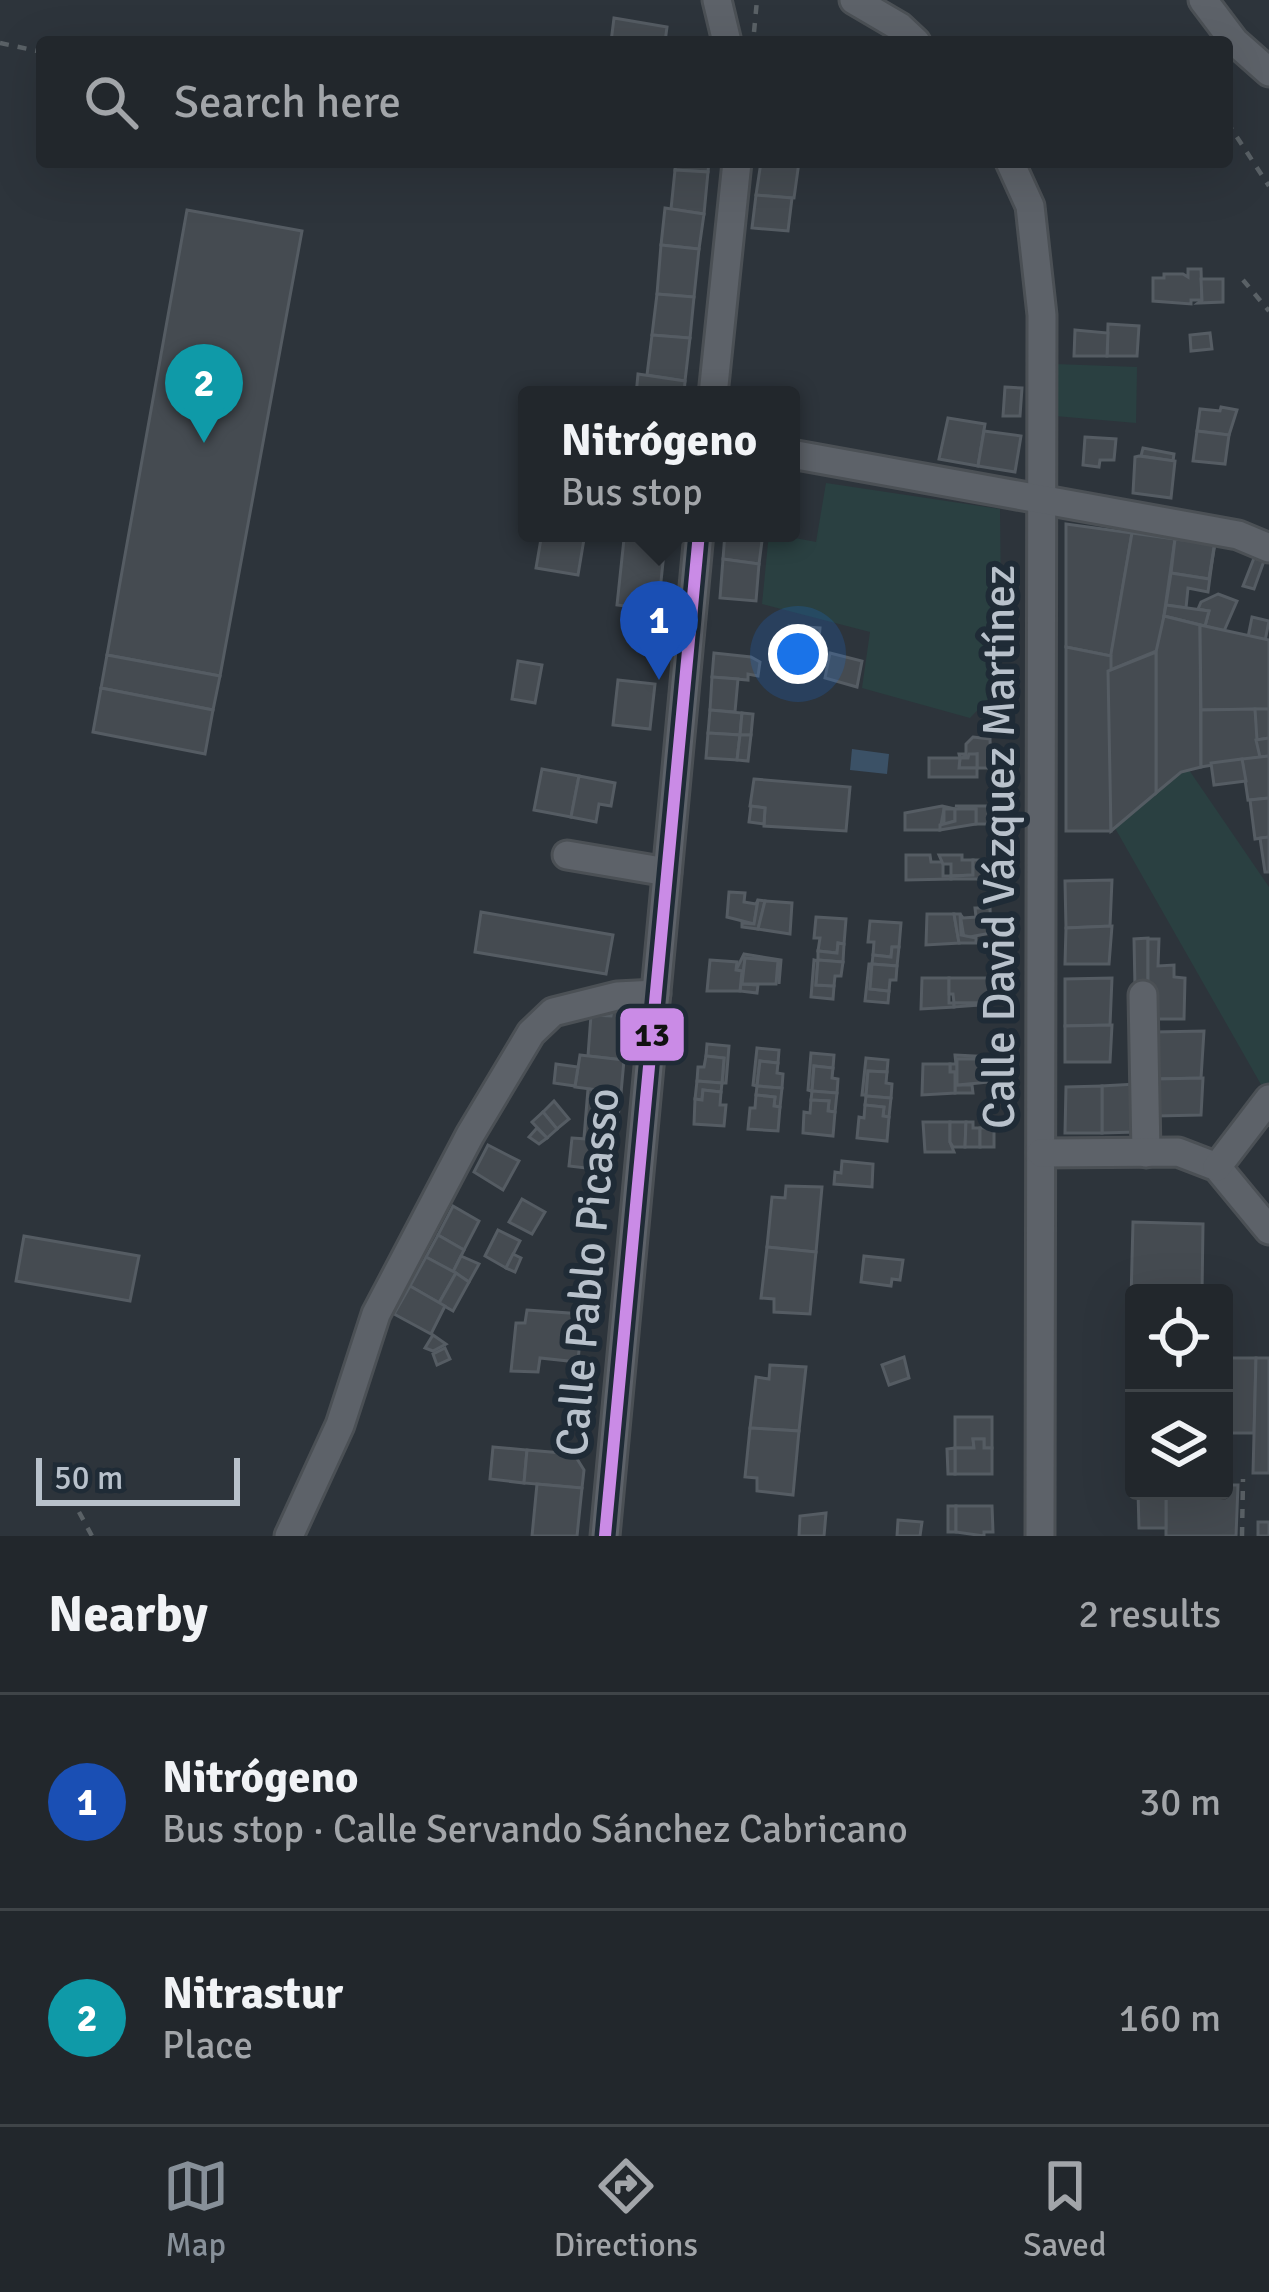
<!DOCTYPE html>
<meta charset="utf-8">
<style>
body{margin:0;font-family:Signika,sans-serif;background:#2a2f34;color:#f1f3f6}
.controls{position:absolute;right:36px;bottom:36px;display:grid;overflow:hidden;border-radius:12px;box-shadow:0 12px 48px #0002}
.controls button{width:108px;height:108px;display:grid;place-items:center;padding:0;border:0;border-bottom:3px solid #3f4448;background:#22272c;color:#f1f3f6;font:60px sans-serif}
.scale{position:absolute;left:36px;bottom:30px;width:204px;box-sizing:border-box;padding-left:12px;border:6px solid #b8c1cb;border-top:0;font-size:33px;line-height:42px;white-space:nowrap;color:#b8c1cb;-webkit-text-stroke:9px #1f2b36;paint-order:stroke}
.you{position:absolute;left:798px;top:654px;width:42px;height:42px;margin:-30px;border:9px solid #fff;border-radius:50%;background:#1a73e8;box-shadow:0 0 0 18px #1a73e833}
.badge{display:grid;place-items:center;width:78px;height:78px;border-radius:50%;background:#879099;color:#fff;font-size:39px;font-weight:700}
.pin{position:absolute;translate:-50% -99px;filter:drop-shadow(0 3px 6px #0008)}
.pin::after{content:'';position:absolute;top:63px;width:42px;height:36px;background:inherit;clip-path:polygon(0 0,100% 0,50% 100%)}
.popup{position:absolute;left:518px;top:386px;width:282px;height:156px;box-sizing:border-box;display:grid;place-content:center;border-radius:12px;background:#22272c;filter:drop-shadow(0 3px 9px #0005);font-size:39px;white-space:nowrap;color:#a2a5a9}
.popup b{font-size:45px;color:#f1f3f6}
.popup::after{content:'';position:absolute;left:50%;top:100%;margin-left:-24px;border:24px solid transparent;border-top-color:#22272c}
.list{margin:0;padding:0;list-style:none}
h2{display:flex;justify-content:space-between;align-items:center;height:156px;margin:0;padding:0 48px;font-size:51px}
h2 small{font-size:39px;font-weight:400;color:#a2a5a9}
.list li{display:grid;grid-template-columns:78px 1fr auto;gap:36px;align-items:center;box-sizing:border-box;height:216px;padding:0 48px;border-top:3px solid #3f4448}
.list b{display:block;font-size:45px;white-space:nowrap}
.list p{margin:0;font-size:39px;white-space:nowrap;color:#a2a5a9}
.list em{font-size:39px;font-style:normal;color:#a2a5a9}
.icon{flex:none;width:66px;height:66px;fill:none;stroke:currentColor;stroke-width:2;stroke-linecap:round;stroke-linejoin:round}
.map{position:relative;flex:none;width:1269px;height:1536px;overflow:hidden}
.search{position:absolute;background:#22272c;box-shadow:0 12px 48px #0002;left:36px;right:36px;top:36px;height:132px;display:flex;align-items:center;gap:30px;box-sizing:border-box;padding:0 42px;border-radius:12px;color:#a2a5a9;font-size:45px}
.sheet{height:588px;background:#22272c}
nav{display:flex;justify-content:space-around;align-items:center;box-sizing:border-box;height:168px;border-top:3px solid #3f4448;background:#22272c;font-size:33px;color:#a2a5a9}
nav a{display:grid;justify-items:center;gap:6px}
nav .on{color:#879099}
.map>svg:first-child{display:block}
</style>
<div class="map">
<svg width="1269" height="1536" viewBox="0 0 1269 1536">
<rect width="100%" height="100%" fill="#2d343b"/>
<g fill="#2a4041">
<path d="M1055,364L1137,367L1136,423L1055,416Z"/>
<path d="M826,483L1000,509L1002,699H988L970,718L862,688L870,632L762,604L769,533L816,542Z"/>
<path d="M1189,770L1269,887V1085L1263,1088L1115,828L1181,772Z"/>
</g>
<path fill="#3b5166" d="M852,749L889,754L887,774L850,770Z"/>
<g fill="#454b51" stroke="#555c63" stroke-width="3">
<path d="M614,18L667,27L665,42H611Z"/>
<path d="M676,162H709L708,172L675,170Z"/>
<path d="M761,162H799L794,198L756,195Z"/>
<path d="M675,170L708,172L704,214L671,209Z"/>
<path d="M756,195L792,198L788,231L752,228Z"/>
<path d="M665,208L704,214L699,249L661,245Z"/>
<path d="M187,210L302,231L220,676L107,655Z"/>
<path d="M661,245L699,249L694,297L657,294Z"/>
<path d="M1188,269H1201L1202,300H1191V304L1153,301V278H1164V274H1183L1188,277Z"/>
<path d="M1201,279H1223V302L1198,303L1202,300Z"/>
<path d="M657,294L694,297L690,338L652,335Z"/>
<path d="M1108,324L1139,326L1137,356H1107Z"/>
<path d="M1075,330L1108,333L1107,356H1074Z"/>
<path d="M1210,333L1212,349L1191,351L1190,335Z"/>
<path d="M652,335L690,338L685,381L647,375Z"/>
<path d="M638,374L685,381L684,395H636Z"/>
<path d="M1005,387L1022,388L1020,416H1003Z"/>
<path d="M1221,407L1237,410L1229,435L1197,431L1200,409L1220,411Z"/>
<path d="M948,418L985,424L978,466L939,459Z"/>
<path d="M984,431L1021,436L1015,472L978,466Z"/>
<path d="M1197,431L1229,435L1225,464L1193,461Z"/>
<path d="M1085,437L1116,439L1114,460H1100L1099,467L1083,465Z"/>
<path d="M1143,448L1174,454L1173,461L1141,456Z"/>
<path d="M1139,456L1175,461L1171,498L1133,493L1135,457Z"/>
<path d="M1066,524L1132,533L1111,656L1066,647Z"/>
<path d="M542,533H585L578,575L536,568Z"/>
<path d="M625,533H666L665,543L624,539Z"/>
<path d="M725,533H763L759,564L723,559Z"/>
<path d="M1132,533L1175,539L1159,650L1108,671Z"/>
<path d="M624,539L665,543L658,610L617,605Z"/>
<path d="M1175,539L1215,544L1209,579L1171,573Z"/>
<path d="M1214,547L1208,592L1188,588L1186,608L1166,605L1171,573L1209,579Z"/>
<path d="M1254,558L1264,561L1254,589L1243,586Z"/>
<path d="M723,559L759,564L756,601L720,598Z"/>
<path d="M1218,594L1237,601L1224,631L1205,626L1209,611L1198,609L1201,602Z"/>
<path d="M1166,605L1209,611L1205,626L1164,616Z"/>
<path d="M1164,616L1200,625L1201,767L1181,772L1156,793V652Z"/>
<path d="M1252,617L1269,621L1265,641L1248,637Z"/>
<path d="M1200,625L1269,640V709L1201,710Z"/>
<path d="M789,626L820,628L817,659L787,658Z"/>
<path d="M1066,647L1111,656V831H1066Z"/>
<path d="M1156,652V793L1111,831L1108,671Z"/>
<path d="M714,653L751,657L760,662L758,676L748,674V680L712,677Z"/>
<path d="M830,653L862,661L857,687L825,678Z"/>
<path d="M107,655L220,676L213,710L101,688Z"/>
<path d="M518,661L542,665L535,703L512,699Z"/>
<path d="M712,677L738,679L735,712L710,710Z"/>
<path d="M618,680L655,684L650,729L613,725Z"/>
<path d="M101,688L213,710L205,754L93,732Z"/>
<path d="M1255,709L1260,757L1201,767V710Z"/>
<path d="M1255,709H1269V738L1257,740Z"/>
<path d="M710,710L742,713L740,735L708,733Z"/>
<path d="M742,713L753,714L751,735H740Z"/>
<path d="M708,733L740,735L737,760L706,758Z"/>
<path d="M740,735H751L748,761L737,760Z"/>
<path d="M973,737L990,739L991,768H977V754L960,758L959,754H966V744Z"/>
<path d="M1269,738V756L1260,757L1256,740Z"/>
<path d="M969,754H977V768H959L960,758H968Z"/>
<path d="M1269,756V798L1248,800L1242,759Z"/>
<path d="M929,758H960L959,768H977V777H929Z"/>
<path d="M1242,759L1246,781L1214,785L1211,763Z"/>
<path d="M542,769L579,776L571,817L534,810Z"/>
<path d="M579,776L615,783L611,806L599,804L596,822L571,817Z"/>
<path d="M754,779L850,787L846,831L764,826L765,808L750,806Z"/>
<path d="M1269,798V837L1255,839L1250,800Z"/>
<path d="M751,806L765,808L764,824L749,822Z"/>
<path d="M942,806L955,809H944L940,830H905V813Z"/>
<path d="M955,806H992L993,824H976V809Z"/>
<path d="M944,809H955V821L944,825Z"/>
<path d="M955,809H976V824L940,830V825L955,821Z"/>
<path d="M1269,837V872H1265L1260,838Z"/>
<path d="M906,855H930L931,862H943V876H951V879L906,880Z"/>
<path d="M939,855H962V860H973V875L951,876V864H943Z"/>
<path d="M973,860H993L994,879H951V876L973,875Z"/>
<path d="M1112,880L1110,926L1066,928L1065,881Z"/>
<path d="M729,892L745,893L744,902L756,904L758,900L754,924L727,917Z"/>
<path d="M758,900L765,901L758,929L742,927V923L754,924Z"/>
<path d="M765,901L792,903L790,934L758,929Z"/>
<path d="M975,908H990L991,933L964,938L960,914L963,918L976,917Z"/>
<path d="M481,912L613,935L606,974L475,952Z"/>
<path d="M927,914H954L959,943L926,945Z"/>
<path d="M954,914H960L961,935L976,938V943H959Z"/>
<path d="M816,917L846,919L844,944L838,943L837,953L818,951L820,938H814Z"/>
<path d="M870,921L901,923L899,947H892L891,957L873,955L874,942H868Z"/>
<path d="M1112,926L1109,964H1065L1066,928Z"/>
<path d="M1148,938V987L1135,988L1134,939Z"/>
<path d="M1148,939H1159L1158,966L1174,965V977L1185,978L1184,1019H1154V987H1148Z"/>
<path d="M838,943L844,944L843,962L818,960V951L837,953Z"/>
<path d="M892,947H899L897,966L872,964L873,955L891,957Z"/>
<path d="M744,954L781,960L779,984L778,961L745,958L742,984L758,985L757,993L740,991L742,971L736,970Z"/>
<path d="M745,958L778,961L776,984H742Z"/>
<path d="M710,960L737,962L736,970L742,971L740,991H707Z"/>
<path d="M814,960L818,961L816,985L834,986L833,999L811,997Z"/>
<path d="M818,960L843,962L841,976H835L834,986L816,985Z"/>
<path d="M869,964H872L870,989L889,991L888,1003L865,1001Z"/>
<path d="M872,964L897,966L896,980H890L889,991L870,989Z"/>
<path d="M922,978H949V1003H954V1007L921,1009Z"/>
<path d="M949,978H991V1003H954L953,994H949Z"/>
<path d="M991,978L993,1004L954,1007V1003H991Z"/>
<path d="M1112,978L1110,1025L1065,1026V979Z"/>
<path d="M631,1004L624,1060L588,1056L591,1015L611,1016L612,1010Z"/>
<path d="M1112,1025L1110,1062H1065V1026Z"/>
<path d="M1204,1031L1201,1078L1156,1079L1155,1032Z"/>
<path d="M707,1044L729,1046L726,1083H722L724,1058L706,1056Z"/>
<path d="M757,1048L779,1050L778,1063L760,1061L757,1086L753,1085Z"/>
<path d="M811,1053L834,1055L833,1068L814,1066L812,1091L808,1090Z"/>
<path d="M580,1055L624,1060L621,1093L575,1087Z"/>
<path d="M955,1055L993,1057V1082L990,1059H957V1085H972L973,1093H955V1072H950V1064H956Z"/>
<path d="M706,1056L724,1058L722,1083L697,1081L698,1067H704Z"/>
<path d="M866,1058L888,1060L887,1072L868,1071L866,1095H862Z"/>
<path d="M957,1059H990V1082L957,1085Z"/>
<path d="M760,1061L778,1063L777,1073L783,1074L782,1088L757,1086Z"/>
<path d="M556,1064L578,1067L575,1086L554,1083Z"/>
<path d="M923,1064H950V1072H955V1093L922,1095Z"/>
<path d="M814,1066L833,1068L832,1078L838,1079L837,1093L812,1091Z"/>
<path d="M868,1071L887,1072L886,1083L892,1084L891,1098L866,1096Z"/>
<path d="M1203,1078L1201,1115L1156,1116V1079Z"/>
<path d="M697,1081L722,1083L721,1092L703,1090L702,1100L695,1099Z"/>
<path d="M1136,1084V1132L1102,1133V1086Z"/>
<path d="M757,1086L782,1088L780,1107L774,1106L775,1097L756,1095Z"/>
<path d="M1102,1086V1133H1065L1066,1087Z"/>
<path d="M588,1089L621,1093L615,1141L584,1138Z"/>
<path d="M703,1090L721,1092L720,1105H726L724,1126L694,1124L695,1099L702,1100Z"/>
<path d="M812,1091L837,1093L835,1112L828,1111L829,1101L811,1100Z"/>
<path d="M756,1095L775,1097L774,1106L780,1107L778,1131L748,1129L750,1108H755Z"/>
<path d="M866,1096L891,1098L889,1117L883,1116L884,1107L865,1105Z"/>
<path d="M811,1100L829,1101L828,1111L835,1112L833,1136L803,1133L804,1112L810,1113Z"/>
<path d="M554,1101L569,1119L557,1129L543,1112Z"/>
<path d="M865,1105L884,1107L883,1116L889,1117L887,1141L857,1138L859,1117L864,1118Z"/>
<path d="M543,1112L557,1129L547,1138L532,1122Z"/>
<path d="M923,1122H950V1142L954,1152H925Z"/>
<path d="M950,1122H966L965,1147H953L950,1142Z"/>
<path d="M966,1122H973V1128H980V1147H965Z"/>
<path d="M537,1128L547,1138L539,1144L529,1137Z"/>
<rect x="980" y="1128" width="14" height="19"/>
<path d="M572,1138L615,1141L612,1171L569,1166Z"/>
<path d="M488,1145L519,1161L503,1190L474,1172Z"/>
<path d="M842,1161L873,1164L872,1187L834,1184L835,1172L841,1173Z"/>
<path d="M786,1186L822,1187L816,1252L767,1247L772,1197L785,1198Z"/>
<path d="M522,1199L545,1212L532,1234L509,1222Z"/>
<path d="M453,1206L479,1221L464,1250L438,1235Z"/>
<path d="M1133,1222L1203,1224L1202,1293H1134V1338H1130Z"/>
<path d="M498,1230L520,1241L506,1268L485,1256Z"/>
<path d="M438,1235L464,1250L453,1272L426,1257Z"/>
<path d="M24,1236L139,1256L130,1301L16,1281Z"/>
<path d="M767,1247L816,1252L810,1314L774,1312V1299L761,1298Z"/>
<path d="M513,1254L521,1258L515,1272L506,1268Z"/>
<path d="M461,1256L479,1264L469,1282L453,1272Z"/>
<path d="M864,1256L903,1260L900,1280L892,1279L891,1286L861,1282Z"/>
<path d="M426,1257L456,1273L439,1303L410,1286Z"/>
<path d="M456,1273L469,1282L453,1311L439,1303Z"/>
<path d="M410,1286L445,1306L431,1334L394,1314Z"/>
<path d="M527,1310L582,1314L578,1362L540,1358L538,1372L511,1371L516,1323H525Z"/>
<path d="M433,1335L446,1344L433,1351L425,1348Z"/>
<path d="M445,1348L450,1359L437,1365L433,1354Z"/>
<path d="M904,1357L909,1378L889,1385L882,1365Z"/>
<path d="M1130,1357H1134V1469L1127,1468Z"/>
<path d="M1224,1358H1256L1254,1433H1224Z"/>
<path d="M1256,1358H1269V1473H1253Z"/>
<path d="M770,1365L806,1367L799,1431L750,1428L756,1377L769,1379Z"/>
<path d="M955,1417H992V1448H984V1439H973L974,1448H955Z"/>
<path d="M750,1428L799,1431L793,1495L757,1491V1478L745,1477Z"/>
<path d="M973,1439H984V1448H992V1474H955V1448H974Z"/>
<path d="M493,1447L527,1450L524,1483L490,1479Z"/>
<path d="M955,1448V1474H948L947,1449Z"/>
<path d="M527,1450L574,1454L584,1470L582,1488L524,1483Z"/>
<path d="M537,1484L582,1488L577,1536H532Z"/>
<path d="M1224,1485H1238L1236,1536H1166V1491H1224Z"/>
<path d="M1138,1491H1166V1528H1139Z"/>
<rect x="948" y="1506" width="8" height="26"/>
<path d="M956,1506H992L993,1532H984V1536L956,1532Z"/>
<path d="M826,1513L824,1536H799L800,1516Z"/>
<path d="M898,1520L922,1522L920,1536H897Z"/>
<rect x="1258" y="1522" width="11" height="14"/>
</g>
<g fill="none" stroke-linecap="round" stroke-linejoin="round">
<g stroke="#4b5055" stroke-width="33">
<g id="minor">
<path d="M717,0L727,42"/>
<path d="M854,0L900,27L916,42"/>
<path d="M1203,0L1234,41L1269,72"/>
<path d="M1010,162L1030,206L1042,315L1040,1536"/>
<path d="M713,395L737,162"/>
<path d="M791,454L1238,535L1269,548"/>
<path d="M567,855L667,872"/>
<path d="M1143,995L1146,1153"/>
<path d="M1041,1153L1178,1152L1217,1167L1269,1230"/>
<path d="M1217,1167L1269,1099"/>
<path d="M289,1536L340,1425L376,1314L470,1135L531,1033L553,1012L617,996L656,994"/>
<path d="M605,1536L699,533"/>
</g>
</g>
<g stroke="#5a6166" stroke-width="4.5" stroke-dasharray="9 9" stroke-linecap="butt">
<path d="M754,32L757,0"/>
<path d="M0,43L42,52"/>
<path d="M1227,122L1269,186"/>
<path d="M1243,280L1269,311"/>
<path d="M79,1512L92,1536"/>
<path d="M1242,1536L1243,1479"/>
</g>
<use href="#minor" stroke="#5d6269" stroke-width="27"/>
<g stroke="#1f2b36" stroke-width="21">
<path id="bus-1" d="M605,1536L699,533"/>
</g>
<use href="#bus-1" stroke="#ca8be6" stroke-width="12"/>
</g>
<g text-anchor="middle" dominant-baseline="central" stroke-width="12" stroke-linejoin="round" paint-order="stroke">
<g font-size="45" fill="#b8c1cb" stroke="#1f2b36">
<text transform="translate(999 847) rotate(-90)">Calle David Vázquez Martínez</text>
<text transform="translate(588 1272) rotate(-85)">Calle Pablo Picasso</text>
</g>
</g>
<rect stroke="#1f2b36" stroke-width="4.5" x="618" y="1006" width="68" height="57" rx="12" fill="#ca8be6"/>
<g font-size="33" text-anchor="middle" font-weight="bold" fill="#111">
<text x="652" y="1046">13</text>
</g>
</svg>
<div class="controls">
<button><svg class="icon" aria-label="locate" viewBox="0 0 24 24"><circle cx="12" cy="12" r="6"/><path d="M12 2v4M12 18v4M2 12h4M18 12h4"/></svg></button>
<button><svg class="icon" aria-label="layers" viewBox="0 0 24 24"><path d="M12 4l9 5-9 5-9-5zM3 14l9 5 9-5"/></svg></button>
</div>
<div class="scale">50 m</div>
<div class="you"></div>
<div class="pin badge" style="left:659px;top:680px;background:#1a4fb4">1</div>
<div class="popup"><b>Nitrógeno</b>Bus stop</div>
<div class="pin badge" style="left:204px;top:443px;background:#0f9aa8">2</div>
<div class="search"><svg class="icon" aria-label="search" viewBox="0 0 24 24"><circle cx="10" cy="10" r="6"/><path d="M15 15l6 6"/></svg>Search here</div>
</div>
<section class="sheet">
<h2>Nearby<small>2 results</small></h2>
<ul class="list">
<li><span class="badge" style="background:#1a4fb4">1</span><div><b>Nitrógeno</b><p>Bus stop · Calle Servando Sánchez Cabricano</p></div><em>30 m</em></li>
<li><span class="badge" style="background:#0f9aa8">2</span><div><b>Nitrastur</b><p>Place</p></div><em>160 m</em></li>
</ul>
</section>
<nav>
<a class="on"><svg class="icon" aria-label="map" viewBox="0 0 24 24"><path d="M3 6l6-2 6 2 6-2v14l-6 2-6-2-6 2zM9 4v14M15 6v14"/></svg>Map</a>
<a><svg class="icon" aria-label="directions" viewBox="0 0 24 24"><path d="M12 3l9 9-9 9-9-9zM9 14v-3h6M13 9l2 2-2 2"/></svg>Directions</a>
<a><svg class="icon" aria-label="saved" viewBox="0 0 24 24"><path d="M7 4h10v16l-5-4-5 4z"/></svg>Saved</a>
</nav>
